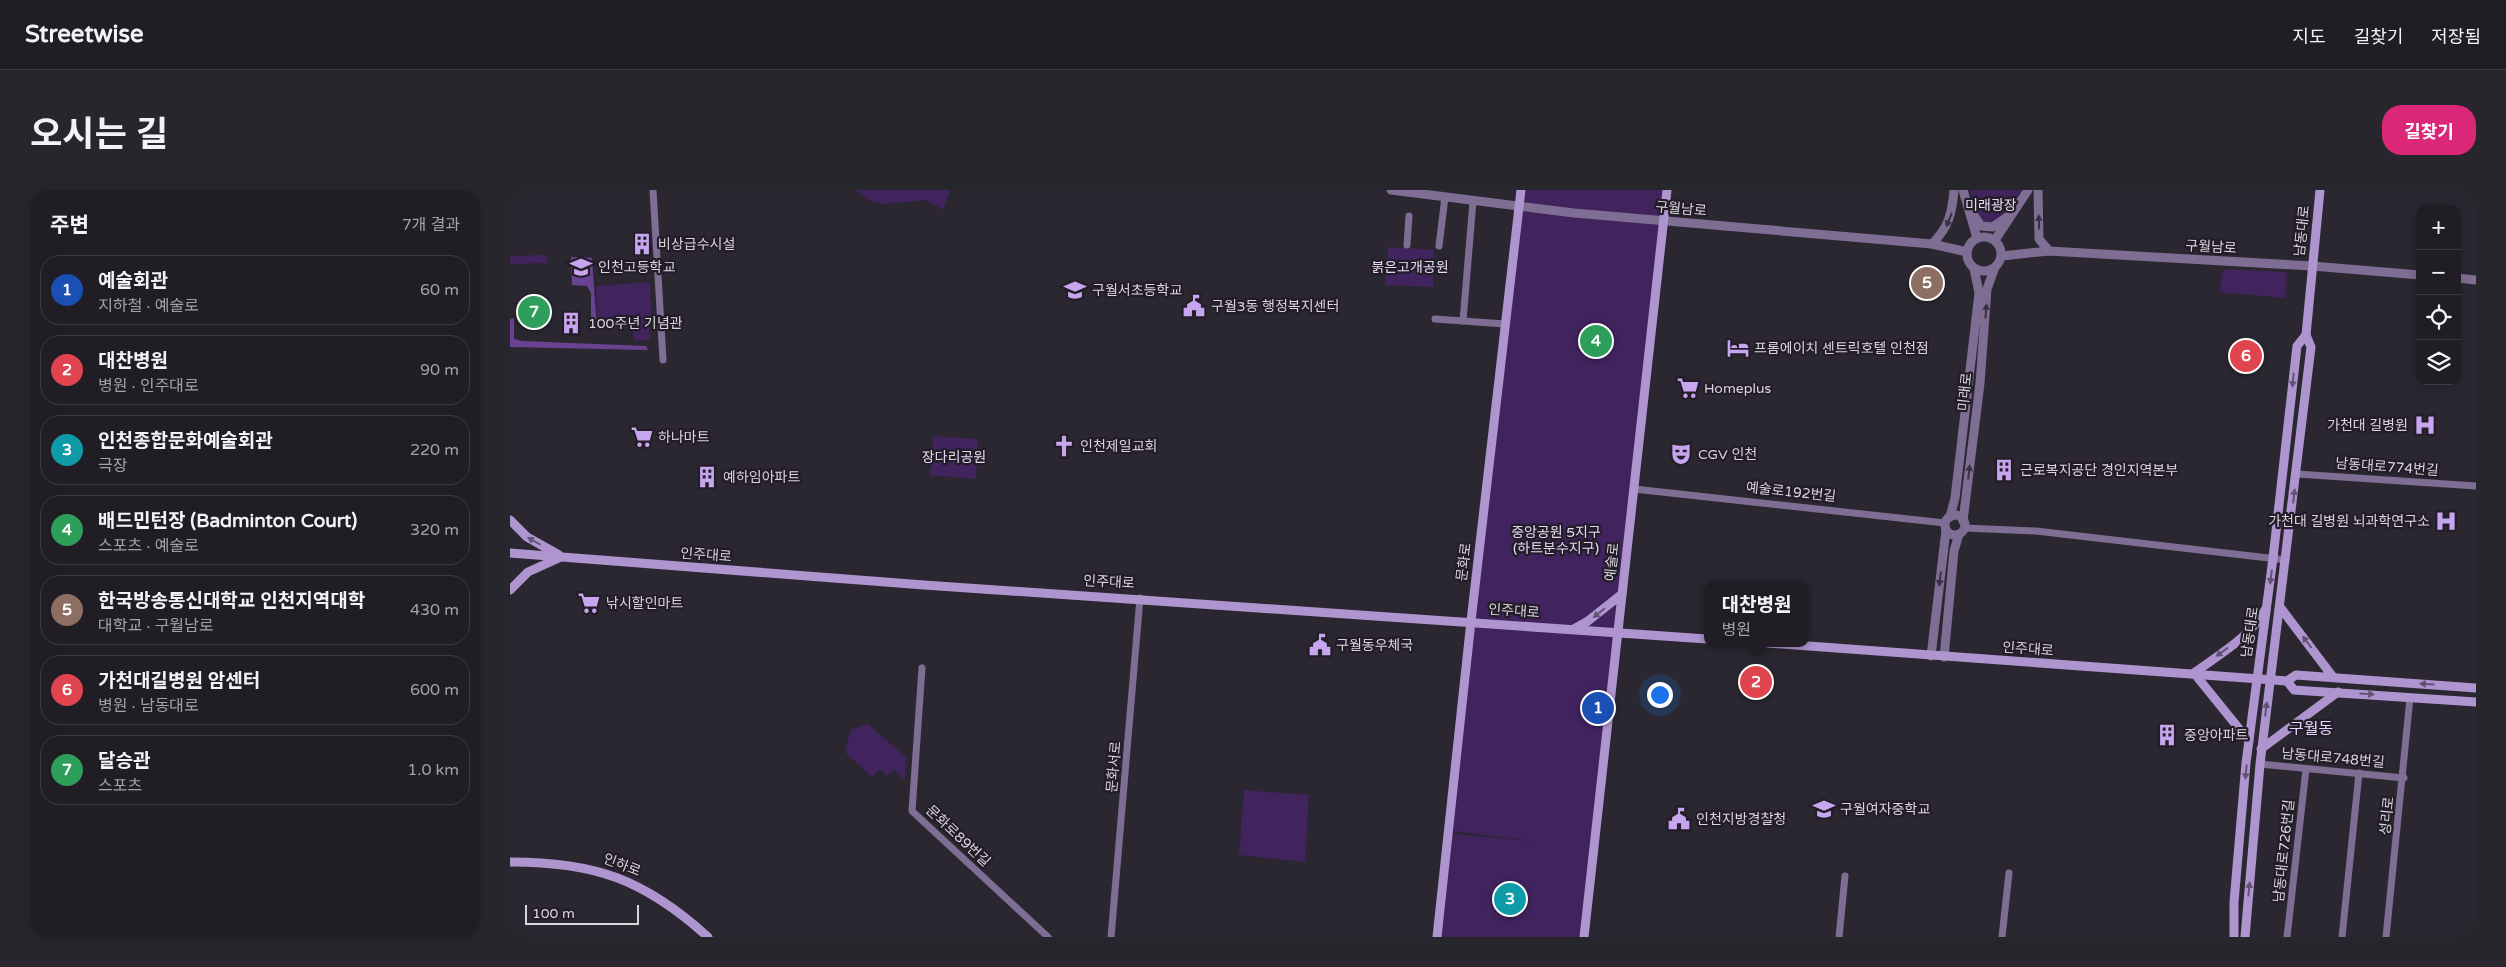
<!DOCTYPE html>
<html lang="ko">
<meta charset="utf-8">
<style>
body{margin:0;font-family:"Varela Round","Noto Sans KR",sans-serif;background:#28262d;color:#f1f3f6}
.controls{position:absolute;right:15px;top:15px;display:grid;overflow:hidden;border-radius:10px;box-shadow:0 2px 12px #0003}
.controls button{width:45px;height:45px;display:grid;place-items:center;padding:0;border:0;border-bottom:1px solid #3d3b42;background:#201d25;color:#f1f3f6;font:25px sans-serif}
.scale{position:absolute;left:15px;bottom:12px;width:114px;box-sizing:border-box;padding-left:5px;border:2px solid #d8d5dc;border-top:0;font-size:14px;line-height:18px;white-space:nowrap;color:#d8d5dc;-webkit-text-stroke:4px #221d28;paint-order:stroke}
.you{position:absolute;left:1149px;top:504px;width:18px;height:18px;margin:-12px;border:4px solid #fff;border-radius:50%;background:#1a73e8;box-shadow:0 0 0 8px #1a73e833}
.badge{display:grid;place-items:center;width:32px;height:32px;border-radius:50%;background:#db2777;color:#fff;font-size:16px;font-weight:700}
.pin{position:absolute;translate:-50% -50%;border:2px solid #fff;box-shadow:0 1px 5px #0006}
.popup{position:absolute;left:1194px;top:392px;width:105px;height:65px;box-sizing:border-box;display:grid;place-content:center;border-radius:10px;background:#201d25;filter:drop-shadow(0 1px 4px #0005);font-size:16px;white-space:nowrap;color:#a2a2a7}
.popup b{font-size:19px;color:#f1f3f6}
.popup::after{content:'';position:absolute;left:50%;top:100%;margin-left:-10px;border:10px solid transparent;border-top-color:#201d25}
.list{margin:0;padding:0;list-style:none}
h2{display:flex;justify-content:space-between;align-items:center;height:65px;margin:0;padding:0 20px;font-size:21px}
h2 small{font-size:16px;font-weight:400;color:#a2a2a7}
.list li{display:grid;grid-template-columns:32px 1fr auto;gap:15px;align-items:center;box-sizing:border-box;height:70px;margin:0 10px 10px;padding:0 10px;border:1px solid #3d3b42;border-radius:20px}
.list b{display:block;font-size:19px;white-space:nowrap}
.list p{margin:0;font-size:16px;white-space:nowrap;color:#a2a2a7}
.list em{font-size:16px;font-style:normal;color:#a2a2a7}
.icon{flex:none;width:28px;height:28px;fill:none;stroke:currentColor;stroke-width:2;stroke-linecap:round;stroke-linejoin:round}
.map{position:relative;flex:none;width:1966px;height:747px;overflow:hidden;border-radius:20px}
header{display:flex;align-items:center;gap:30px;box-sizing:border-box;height:70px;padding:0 25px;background:#201d25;border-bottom:1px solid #3d3b42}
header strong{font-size:24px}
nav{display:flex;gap:28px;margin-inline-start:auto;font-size:18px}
.intro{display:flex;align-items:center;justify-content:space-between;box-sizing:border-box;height:120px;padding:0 30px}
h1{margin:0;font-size:35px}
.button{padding:12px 22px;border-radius:20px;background:#db2777;color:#fff;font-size:18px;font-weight:700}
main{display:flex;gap:30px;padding:0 30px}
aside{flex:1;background:#201d25;border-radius:20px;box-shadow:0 2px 12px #0003}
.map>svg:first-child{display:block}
</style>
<header>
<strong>Streetwise</strong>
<nav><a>지도</a><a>길찾기</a><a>저장됨</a></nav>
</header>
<div class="intro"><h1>오시는 길</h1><a class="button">길찾기</a></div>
<main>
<aside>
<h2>주변<small>7개 결과</small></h2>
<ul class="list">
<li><span class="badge" style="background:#1a4fb4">1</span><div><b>예술회관</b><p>지하철 · 예술로</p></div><em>60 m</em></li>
<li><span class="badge" style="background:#e0444e">2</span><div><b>대찬병원</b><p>병원 · 인주대로</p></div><em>90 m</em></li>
<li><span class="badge" style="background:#0f9aa8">3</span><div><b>인천종합문화예술회관</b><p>극장</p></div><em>220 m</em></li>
<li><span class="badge" style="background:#2e9e5b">4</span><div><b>배드민턴장 (Badminton Court)</b><p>스포츠 · 예술로</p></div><em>320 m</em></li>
<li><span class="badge" style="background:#8d6e63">5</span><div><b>한국방송통신대학교 인천지역대학</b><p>대학교 · 구월남로</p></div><em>430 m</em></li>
<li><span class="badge" style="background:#e0444e">6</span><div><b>가천대길병원 암센터</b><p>병원 · 남동대로</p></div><em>600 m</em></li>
<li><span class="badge" style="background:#2e9e5b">7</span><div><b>달승관</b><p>스포츠</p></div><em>1.0 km</em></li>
</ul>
</aside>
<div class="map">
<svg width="1966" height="747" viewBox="0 0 1966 747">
<rect width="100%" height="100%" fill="#2b2731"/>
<g fill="#41235e">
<path d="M346,0H440L433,20L417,10L375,14L360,11Z"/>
<path d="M1011,0H1157L1154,22L1143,30L1153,32L1074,747H930L942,644L1022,651L942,641L964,435H1024L965,428L1013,22L1055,23L1020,18L1011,4Z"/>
<path d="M1460,0H1512L1486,32L1478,33L1471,30Z"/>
<path d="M878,57L924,60L923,97L875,95Z"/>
<path d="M37,65V73L0,74V66Z"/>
<path d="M1716,79L1774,82L1777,85L1775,108L1710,102L1712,83Z"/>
<path d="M140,92L142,136H139L140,150L124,151L122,137L87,140L86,96Z"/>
<path d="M423,246L468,249L466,289L420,285Z"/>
<path d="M358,534L396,568L395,590L384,579L377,586L370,579L362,587L335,562L340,540Z"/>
<path d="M734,600L799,605L795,672L729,665Z"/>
</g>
<g fill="#6a4292">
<path d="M61,67L82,68L87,140L81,139V103L77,96L62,95Z"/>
<path d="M4,128V149L12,151L136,156L138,160L0,157V129Z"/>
</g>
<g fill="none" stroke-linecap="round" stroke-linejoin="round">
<g stroke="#7f6e93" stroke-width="7">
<path d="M143,0L153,170"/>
<path d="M897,55L899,26"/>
<path d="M929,56L935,7"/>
<path d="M925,129L995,134"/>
<path d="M953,131L963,11"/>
<path d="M1787,284L1966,296"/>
<path d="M1124,299L1435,333"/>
<path d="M1454,338L1526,341L1776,370"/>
<path d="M412,478L402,621L538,747"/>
<path d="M1750,574L1894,588"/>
<path d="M601,747L630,408"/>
<path d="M1329,747L1335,686"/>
<path d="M1492,747L1499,683"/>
<path d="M1777,747L1796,579"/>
<path d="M1832,747L1849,583"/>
<path d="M1876,747L1900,508"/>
</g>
<g stroke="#7f6e93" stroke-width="9">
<path d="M881,0L1064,23L1422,54L1457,62"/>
<path d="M1453,0L1467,48"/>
<path d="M1528,0L1529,49L1539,61"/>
<path d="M1458,16L1471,36L1483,37L1500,25"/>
<circle cx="1474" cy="64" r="17"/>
<path d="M1485,50L1518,0"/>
<path d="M1422,54C1439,37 1442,23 1444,0"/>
<path d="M1492,66L1539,61L1802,76L1910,85"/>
<path d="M1947,88L1966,90"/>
<circle cx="1445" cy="335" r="10"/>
<path d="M1440,327L1445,308L1469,103L1464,78"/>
<path d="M1453,331L1470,193L1477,99L1485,77"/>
<path d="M1421,466L1436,340"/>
<path d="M1434,467L1444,361L1449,344"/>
</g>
<g stroke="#af95d0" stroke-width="9">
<path d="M0,330L17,347L49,365"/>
<path d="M0,363L414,395L1197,449"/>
<path d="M0,400L18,382L49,368"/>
<path d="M1770,417L1823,487"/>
<path d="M1064,439L1078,431L1112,404"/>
<path d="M1257,453L1777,491L1786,485L1966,498"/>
<path d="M1777,491L1784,500L1966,512"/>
<path d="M1739,551L1684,483C1710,464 1739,448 1755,420"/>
<path d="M1751,559L1828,502"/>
<path d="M0,672C85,672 134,689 198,747"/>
<path d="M927,747L961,431L1011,0"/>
<path d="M1074,747L1157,0"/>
<path d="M1724,747V712L1736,573L1763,368L1787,156L1796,145"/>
<path d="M1735,747L1750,574L1801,157L1796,145L1810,0"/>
</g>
</g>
<defs><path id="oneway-solid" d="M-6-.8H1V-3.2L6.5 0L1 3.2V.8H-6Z" transform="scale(1.25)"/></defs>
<g fill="#393143">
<use href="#oneway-solid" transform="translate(1439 30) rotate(112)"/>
<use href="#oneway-solid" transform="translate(1529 32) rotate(-92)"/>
<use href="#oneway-solid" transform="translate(1476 121) rotate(-85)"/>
<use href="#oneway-solid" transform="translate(1459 282) rotate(-83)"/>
<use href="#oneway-solid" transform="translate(1430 389) rotate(97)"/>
</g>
<g fill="#615374">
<use href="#oneway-solid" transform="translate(1783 190) rotate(96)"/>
<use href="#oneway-solid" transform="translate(1784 306) rotate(-83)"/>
<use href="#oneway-solid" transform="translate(24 351) rotate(-150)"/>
<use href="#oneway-solid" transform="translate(1761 387) rotate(97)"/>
<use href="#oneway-solid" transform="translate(1089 423) rotate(141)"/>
<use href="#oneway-solid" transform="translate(1797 452) rotate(-127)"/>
<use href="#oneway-solid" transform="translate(1712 462) rotate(144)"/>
<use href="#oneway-solid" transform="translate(1917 494) rotate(-176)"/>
<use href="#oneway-solid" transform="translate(1857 504) rotate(4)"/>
<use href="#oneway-solid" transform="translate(1756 519) rotate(-83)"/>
<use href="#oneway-solid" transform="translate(1736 582) rotate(95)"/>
<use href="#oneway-solid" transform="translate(1739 699) rotate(-85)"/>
</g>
<defs>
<g id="building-bare" transform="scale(1.725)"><path d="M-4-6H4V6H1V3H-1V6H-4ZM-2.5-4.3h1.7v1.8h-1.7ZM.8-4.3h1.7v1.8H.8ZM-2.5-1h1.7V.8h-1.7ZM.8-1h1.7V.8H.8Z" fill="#c7a6ef" stroke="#221d28" stroke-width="2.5" paint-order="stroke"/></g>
<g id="school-bare" transform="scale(1.725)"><path d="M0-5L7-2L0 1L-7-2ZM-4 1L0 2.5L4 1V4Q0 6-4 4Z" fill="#c7a6ef" stroke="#221d28" stroke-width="2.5" paint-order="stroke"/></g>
<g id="civic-bare" transform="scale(1.725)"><path d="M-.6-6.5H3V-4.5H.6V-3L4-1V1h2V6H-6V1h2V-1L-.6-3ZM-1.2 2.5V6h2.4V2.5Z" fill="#c7a6ef" stroke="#221d28" stroke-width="2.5" paint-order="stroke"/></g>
<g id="hotel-bare" transform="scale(1.725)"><path d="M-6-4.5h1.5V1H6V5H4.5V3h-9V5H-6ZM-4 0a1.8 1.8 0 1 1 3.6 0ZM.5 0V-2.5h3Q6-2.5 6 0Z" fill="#c7a6ef" stroke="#221d28" stroke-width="2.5" paint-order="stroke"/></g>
<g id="supermarket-bare" transform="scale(1.725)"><path d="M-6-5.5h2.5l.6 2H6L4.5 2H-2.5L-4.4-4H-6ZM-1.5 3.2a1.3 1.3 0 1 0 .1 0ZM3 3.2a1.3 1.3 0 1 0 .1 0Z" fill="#c7a6ef" stroke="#221d28" stroke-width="2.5" paint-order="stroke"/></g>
<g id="hospital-bare" transform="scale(1.725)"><path d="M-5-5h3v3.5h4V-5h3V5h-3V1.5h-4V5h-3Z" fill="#c7a6ef" stroke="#221d28" stroke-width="2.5" paint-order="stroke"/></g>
<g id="church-bare" transform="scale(1.725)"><path d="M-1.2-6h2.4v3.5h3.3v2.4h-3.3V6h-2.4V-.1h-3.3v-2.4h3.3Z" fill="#c7a6ef" stroke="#221d28" stroke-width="2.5" paint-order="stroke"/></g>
<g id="theatre-bare" transform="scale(1.725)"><path d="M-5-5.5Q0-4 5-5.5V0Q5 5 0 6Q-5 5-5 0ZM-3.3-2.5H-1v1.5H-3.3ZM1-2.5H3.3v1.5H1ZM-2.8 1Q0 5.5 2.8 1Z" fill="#c7a6ef" stroke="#221d28" stroke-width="2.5" paint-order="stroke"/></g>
</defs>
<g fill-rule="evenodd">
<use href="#building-bare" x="132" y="54"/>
<use href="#school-bare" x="71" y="77"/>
<use href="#school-bare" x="565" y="100"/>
<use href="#civic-bare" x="684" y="116"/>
<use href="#building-bare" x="61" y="133"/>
<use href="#hotel-bare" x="1228" y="158"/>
<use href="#supermarket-bare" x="1178" y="198"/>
<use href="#hospital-bare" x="1915" y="235"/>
<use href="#supermarket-bare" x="132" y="247"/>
<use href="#church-bare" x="554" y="256"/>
<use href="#theatre-bare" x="1171" y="264"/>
<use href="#building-bare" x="1494" y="280"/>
<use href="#building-bare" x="197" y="287"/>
<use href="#hospital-bare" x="1936" y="331"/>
<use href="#supermarket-bare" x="79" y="413"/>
<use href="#civic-bare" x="810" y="455"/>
<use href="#building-bare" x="1657" y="545"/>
<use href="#school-bare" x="1314" y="619"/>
<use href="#civic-bare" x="1169" y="629"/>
</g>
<g text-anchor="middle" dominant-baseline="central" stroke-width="4.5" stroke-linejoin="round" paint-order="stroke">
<g font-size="14" fill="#e2d9ef" stroke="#221d28">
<text x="1481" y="15">미래광장</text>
<text x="900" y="77">붉은고개공원</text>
<text x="444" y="267">장다리공원</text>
<text x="1046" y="342">중앙공원 5지구<tspan x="1046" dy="16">(하트분수지구)</tspan></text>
</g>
<g font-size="14" fill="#d8d5dc" stroke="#221d28">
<text transform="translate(1171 19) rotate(5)">구월남로</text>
<text transform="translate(1792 41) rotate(-84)">남동대로</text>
<text transform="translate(1701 57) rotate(3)">구월남로</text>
<text transform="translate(1455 202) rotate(-84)">미래로</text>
<text transform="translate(1877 277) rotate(4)">남동대로774번길</text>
<text transform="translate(1281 302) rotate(6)">예술로192번길</text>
<text transform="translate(196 365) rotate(4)">인주대로</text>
<text transform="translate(954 372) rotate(-83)">문화로</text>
<text transform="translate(1102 372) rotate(-84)">예술로</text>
<text transform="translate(599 392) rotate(3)">인주대로</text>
<text transform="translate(1004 421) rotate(4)">인주대로</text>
<text transform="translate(1740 442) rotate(-82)">남동대로</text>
<text transform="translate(1518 459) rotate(4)">인주대로</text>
<text transform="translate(1823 568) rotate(5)">남동대로748번길</text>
<text transform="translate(604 577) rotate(-85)">문화서로</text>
<text transform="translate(1877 626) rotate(-84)">성리로</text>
<text transform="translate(448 646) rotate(43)">문화로89번길</text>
<text transform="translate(1774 661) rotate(-84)">남동대로726번길</text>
<text transform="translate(112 675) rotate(21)">인하로</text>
</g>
<g font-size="14" fill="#d8d5dc" stroke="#221d28" text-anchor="start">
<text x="148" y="54">비상급수시설</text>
<text x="88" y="77">인천고등학교</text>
<text x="582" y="100">구월서초등학교</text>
<text x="701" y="116">구월3동 행정복지센터</text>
<text x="78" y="133">100주년 기념관</text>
<text x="1244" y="158">프롬에이치 센트릭호텔 인천점</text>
<text x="1194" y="198">Homeplus</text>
<text x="1898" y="235" text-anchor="end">가천대 길병원</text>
<text x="148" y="247">하나마트</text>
<text x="570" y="256">인천제일교회</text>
<text x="1188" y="264">CGV 인천</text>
<text x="1510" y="280">근로복지공단 경인지역본부</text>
<text x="213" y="287">예하임아파트</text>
<text x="1920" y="331" text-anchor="end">가천대 길병원 뇌과학연구소</text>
<text x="96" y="413">낚시할인마트</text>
<text x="826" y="455">구월동우체국</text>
<text x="1674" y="545">중앙아파트</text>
<text x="1330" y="619">구월여자중학교</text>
<text x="1186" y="629">인천지방경찰청</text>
</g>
<g font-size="16" fill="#e5d3fd" stroke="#221d28">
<text x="1801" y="539">구월동</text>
</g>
</g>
</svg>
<div class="controls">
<button>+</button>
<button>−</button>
<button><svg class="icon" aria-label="locate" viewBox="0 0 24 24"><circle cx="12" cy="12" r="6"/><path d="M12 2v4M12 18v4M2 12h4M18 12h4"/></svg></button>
<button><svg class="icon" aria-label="layers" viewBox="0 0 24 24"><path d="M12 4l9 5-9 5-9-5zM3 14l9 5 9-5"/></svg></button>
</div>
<div class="scale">100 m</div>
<div class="you"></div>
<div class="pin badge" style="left:1088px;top:518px;background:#1a4fb4">1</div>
<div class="pin badge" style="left:1246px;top:492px;background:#e0444e">2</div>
<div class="popup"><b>대찬병원</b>병원</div>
<div class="pin badge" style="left:1000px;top:709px;background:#0f9aa8">3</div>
<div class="pin badge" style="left:1086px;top:151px;background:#2e9e5b">4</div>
<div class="pin badge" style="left:1417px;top:93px;background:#8d6e63">5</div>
<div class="pin badge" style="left:1736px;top:166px;background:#e0444e">6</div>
<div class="pin badge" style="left:24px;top:122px;background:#2e9e5b">7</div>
</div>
</main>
